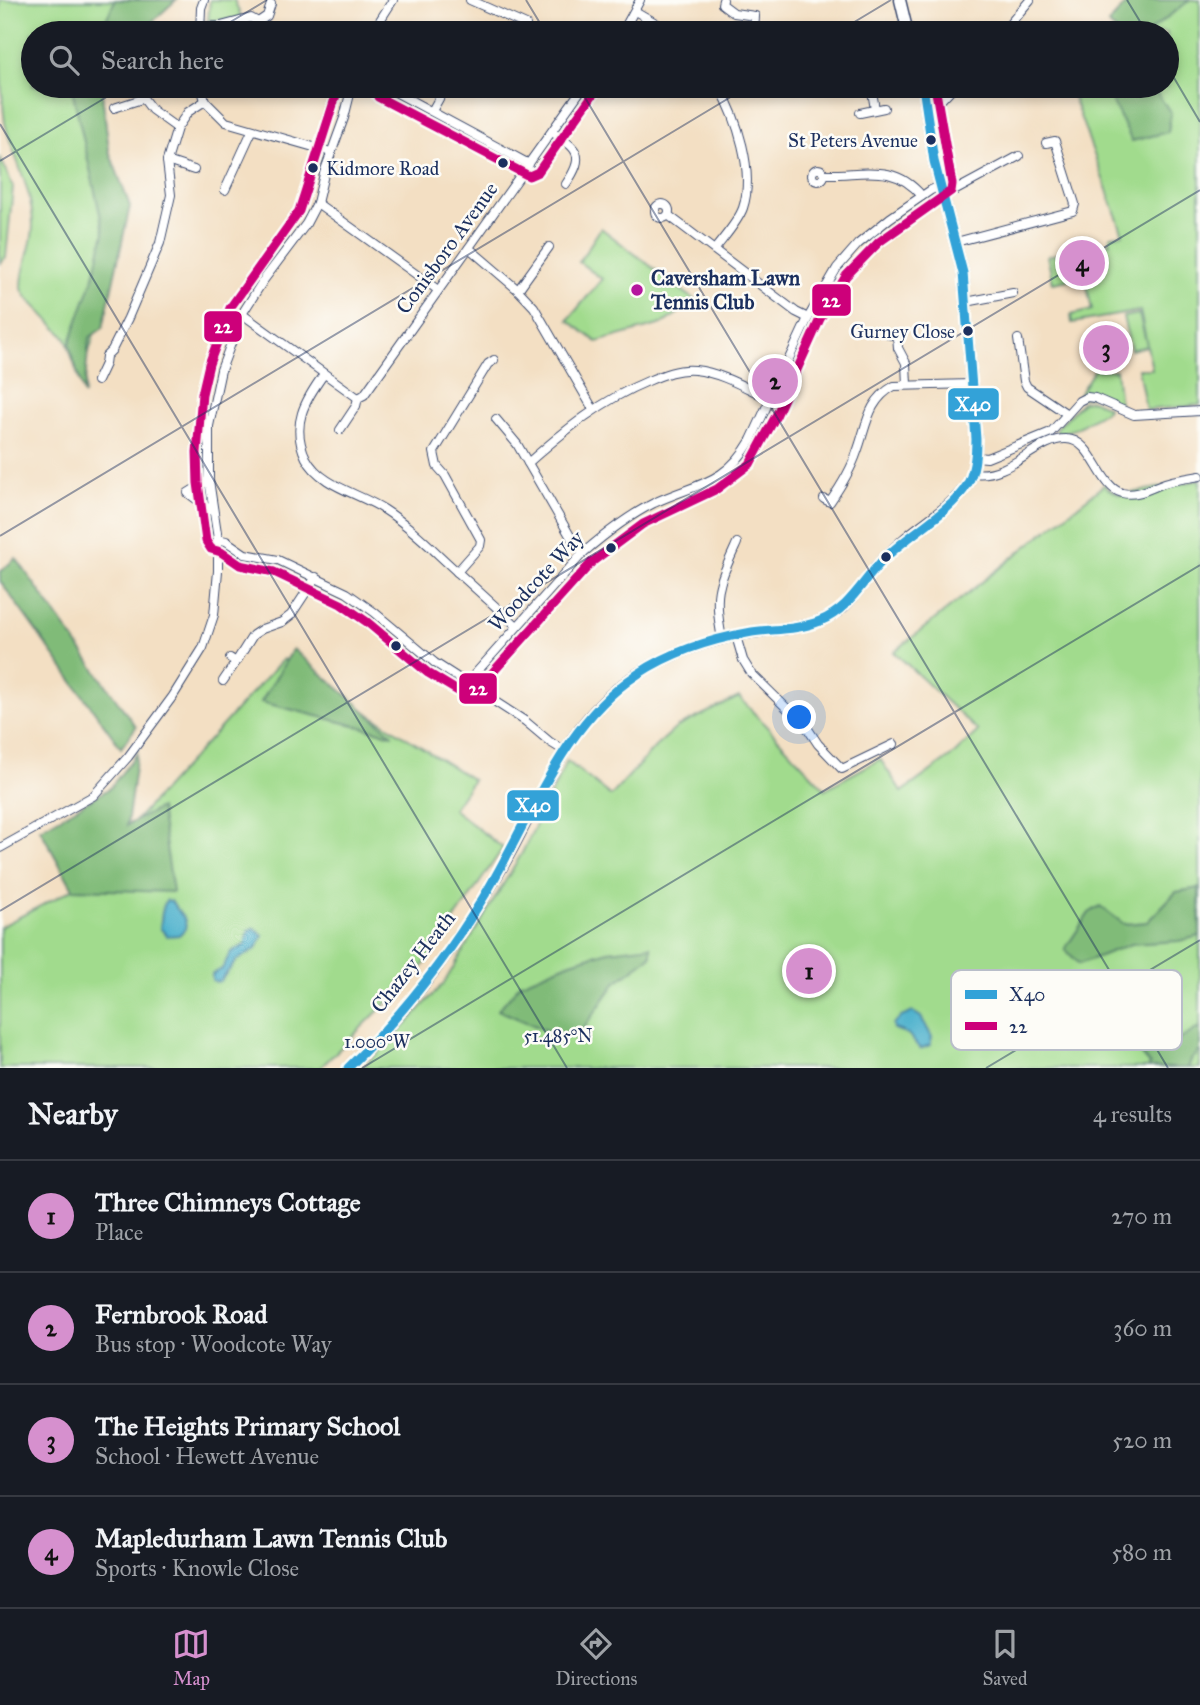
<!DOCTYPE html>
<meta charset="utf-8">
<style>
body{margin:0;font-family:"IM FELL Great Primer",serif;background:#242831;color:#f1f3f6}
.you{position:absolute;left:800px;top:718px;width:24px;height:24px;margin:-18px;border:5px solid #fff;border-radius:50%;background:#1a73e8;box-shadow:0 0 0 10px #1a73e833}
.badge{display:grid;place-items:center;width:46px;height:46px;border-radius:50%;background:#d690ce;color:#111;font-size:23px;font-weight:700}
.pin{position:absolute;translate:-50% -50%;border:4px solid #fff;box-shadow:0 2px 7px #0006}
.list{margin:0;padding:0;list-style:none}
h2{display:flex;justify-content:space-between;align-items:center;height:91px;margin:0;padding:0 28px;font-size:30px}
h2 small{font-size:23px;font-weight:400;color:#9ea1a6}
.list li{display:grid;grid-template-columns:46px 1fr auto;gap:21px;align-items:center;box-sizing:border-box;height:112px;padding:0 28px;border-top:2px solid #363941}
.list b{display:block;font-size:26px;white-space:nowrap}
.list p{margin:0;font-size:23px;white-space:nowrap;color:#9ea1a6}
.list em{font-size:23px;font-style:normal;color:#9ea1a6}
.icon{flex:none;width:38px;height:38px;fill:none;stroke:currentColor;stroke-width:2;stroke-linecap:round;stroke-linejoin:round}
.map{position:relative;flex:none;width:1200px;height:1068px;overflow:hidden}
.search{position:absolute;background:#171b24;box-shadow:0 4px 10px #0003;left:21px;right:21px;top:21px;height:77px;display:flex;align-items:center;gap:18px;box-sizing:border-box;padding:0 24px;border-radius:38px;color:#9ea1a6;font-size:26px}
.sheet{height:539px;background:#171b24}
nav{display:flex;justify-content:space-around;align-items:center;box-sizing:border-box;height:98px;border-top:2px solid #363941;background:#171b24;font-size:19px;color:#9ea1a6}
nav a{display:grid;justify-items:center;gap:4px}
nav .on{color:#d690ce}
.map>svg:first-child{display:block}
</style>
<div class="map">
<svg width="1200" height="1068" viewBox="0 0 1200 1068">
<rect width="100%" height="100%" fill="#fdfcf7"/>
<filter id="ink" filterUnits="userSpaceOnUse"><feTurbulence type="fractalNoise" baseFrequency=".0143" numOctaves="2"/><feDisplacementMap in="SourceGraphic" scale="14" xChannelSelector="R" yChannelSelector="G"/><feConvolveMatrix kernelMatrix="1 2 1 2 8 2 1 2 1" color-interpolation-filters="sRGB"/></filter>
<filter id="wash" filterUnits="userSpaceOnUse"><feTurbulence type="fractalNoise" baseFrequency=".00686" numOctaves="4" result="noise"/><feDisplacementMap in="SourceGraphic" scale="28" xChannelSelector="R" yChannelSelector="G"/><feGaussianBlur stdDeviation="1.57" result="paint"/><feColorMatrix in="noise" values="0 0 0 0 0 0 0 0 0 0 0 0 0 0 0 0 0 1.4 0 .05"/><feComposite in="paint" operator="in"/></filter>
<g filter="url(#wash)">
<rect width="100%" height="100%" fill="#f3dfc3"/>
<g fill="#a1db8d" stroke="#5e8576" stroke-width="2">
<path d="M0,0H168L137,33H33V86H101L109,151L122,187L97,325L80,382L66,338L27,298L22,289C21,267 33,247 33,226C33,189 13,158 5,123C0,84 0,40 0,0Z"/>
<path d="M210,0H234L242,19L208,21Z"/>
<path d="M1130,0H1200V405L1146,410L1138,369H1152L1147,346L1131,350L1123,317L1139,314L1147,345L1140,311L1072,323L1071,315L1092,310L1085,277L1096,274L1053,283L1047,256L1110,243V236L1123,234L1072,94L1113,93L1115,86H1167V33H1119L1108,24Z"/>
<path d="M0,157L13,187L6,257L0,263Z"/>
<path d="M601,228L696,301L662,324L597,342L568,320L602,279L579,262Z"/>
<path d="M1094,370H1116L1120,405L1095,395L1076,399Z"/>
<path d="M1092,400L1108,407L1107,410L1075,429L1058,434L1056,429L1082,402Z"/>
<path d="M1200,480V1068H362L395,1036L444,983L522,853L567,761L611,796L655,747L677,727L739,697L825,789L880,759L902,792L954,754L978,731L894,652L1105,484L1107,488L1120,495Z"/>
<path d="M283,659L473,780L453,809L503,848L421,969L320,1068H0V927L73,889Z"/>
</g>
<g fill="#80bb78" stroke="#4e756b" stroke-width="2">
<path d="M115,0H176L140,33H100Z"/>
<path d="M1130,0H1190L1147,33H1119L1108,24Z"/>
<path d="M75,86H101L109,151L130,206L103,328L89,338L84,395L69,345L94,276L104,232L73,93Z"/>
<path d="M1115,86H1152L1171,113L1168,132L1132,141L1108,93H1113Z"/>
<path d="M16,558L136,727L121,748L0,581V572Z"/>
<path d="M293,649L393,735L261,702Z"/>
<path d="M137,753L127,825L160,808L173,892L73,889L40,829L110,788Z"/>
<path d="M1199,888L1200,936L1179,941L1131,944L1079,964L1065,949L1089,913L1100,906L1124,924L1147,922L1176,892Z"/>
<path d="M651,946V956L616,982L577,1038L545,1030L498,1010L521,983L571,962L608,951Z"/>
<path d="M1200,1027V1051L1191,1060L1188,1068H1148L1150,1065L1132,1044L1155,1036L1174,1043Z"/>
</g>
<g fill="#4fb2cd" stroke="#357096" stroke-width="2">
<path d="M167,900L171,901L185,920L186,928L179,935L167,936L160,928L163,905Z"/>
<path d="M254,928L263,936L256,949L237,960L220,981L216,982L212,980V974L222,969L231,952L245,945L248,931Z"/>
<path d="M913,1012L921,1017L932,1037L930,1045L920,1049L908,1034L894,1029L893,1024L901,1017Z"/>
</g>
</g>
<g filter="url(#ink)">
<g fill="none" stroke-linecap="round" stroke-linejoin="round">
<g stroke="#3b496d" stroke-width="10">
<g id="minor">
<path d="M470,0L526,25"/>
<path d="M723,0L722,4L734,13L755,16L754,33"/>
<path d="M635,11L673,33"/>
<path d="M258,22L267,16L271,4"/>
<path d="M201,27L221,26L251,18L258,22L260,29L258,33"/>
<path d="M200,33L201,8L204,0"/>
<path d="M372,33L393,0"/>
<path d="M622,33L640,0"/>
<path d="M1002,33L1030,0"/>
<path d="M134,86L152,110L177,128"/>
<path d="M201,86L205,101L226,122L331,152"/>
<path d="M384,86L529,164"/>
<path d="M871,86L875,109"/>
<path d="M723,93L742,86"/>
<path d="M114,108L142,99"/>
<path d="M928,108L941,100L954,86"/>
<path d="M432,111L446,86"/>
<path d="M860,113L884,108"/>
<path d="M552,132C578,149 586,155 566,184"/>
<path d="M167,161L194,170"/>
<circle cx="818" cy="175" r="6"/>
<path d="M825,174C864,175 893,162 922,196"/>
<path d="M225,190L252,131"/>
<path d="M943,197L1019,156"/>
<path d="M317,203L438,290"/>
<circle cx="662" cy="211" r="7"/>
<path d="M668,215L796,312L808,318"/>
<path d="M956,242L1073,211L1075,204L1055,141L1046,143"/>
<path d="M469,248L518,290L534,307L593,409"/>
<path d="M715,249C724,237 738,222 743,208C755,172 737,118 719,86"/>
<path d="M518,290L549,247"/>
<path d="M966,302L1013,293"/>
<path d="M242,314L358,398"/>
<path d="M890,335H897L898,348L906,363L907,385"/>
<path d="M1018,339L1024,381L1027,387L1067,414"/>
<path d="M324,374C305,400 290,425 306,458C321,487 360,493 385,510C410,526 432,549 454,569C475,588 496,607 517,626"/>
<path d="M97,381L105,364L106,356L112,350L128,318L160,243L171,195L167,161L177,128L188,112L205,101"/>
<path d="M496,419L517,444L573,541L583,553"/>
<path d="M340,430L356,406L358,398L364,395L584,86"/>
<path d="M976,457L987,458L1051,432L1079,401L1087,397L1095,398L1134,415L1200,411"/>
<path d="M528,463C565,430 602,400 648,381C662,375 679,368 695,370C722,373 746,388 770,399"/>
<path d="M973,473C1010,479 1037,438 1066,439C1093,439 1099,487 1122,493C1139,497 1153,486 1168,482C1179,479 1189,478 1200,476"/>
<path d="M209,480L188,493L212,511"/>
<path d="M824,499L830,502C841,486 851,470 857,452C867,426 867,401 894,386L972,384"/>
<path d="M218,539L226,541L245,554L278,560L347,593L374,612L435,663L525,721L550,742L563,750"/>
<path d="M457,572L480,546L481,540L445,475L437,466L434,452L488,364L494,360"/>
<path d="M736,636L743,660L751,673L808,729L818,744L842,769L894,744"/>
<path d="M722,639C713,593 718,585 737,543"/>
<path d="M230,658L236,662L253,635L262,629L282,622L291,615L316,577"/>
<path d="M223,681L236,662"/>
<path d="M466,684L583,553C605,534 628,516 654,503C697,483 725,485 751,440L808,318L837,268L858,244L890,218L931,190L940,186"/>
<path d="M0,848L93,796L128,757L173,696L203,648L214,615L218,571V539L209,480V426L221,370L242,314L263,281L306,224L317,203L325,170L344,118L352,86"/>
</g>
</g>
<g stroke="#3b496d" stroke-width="13">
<g id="major">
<path d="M900,0L908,33"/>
<path d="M348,1068C409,1010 457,945 499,872C541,800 564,723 636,675C672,651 712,639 754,632C775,629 796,630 817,622C848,611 857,590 877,566C885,557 895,548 904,540C923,523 948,510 964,489C975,475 976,456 976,439L963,273L934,161L923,86"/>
</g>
</g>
<use href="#minor" stroke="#fff" stroke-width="8"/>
<use href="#major" stroke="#fff" stroke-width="10"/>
<g stroke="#fdfcf7" stroke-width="14">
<path id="bus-1" d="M348,1068C400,1017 445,961 483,898C530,822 560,725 638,674C672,651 712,639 752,632C775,629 798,630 820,621C850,609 862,581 884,559C908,534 949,514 967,485C975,471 976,455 976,439L963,273L934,161L923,86"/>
</g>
<g stroke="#fdfcf7" stroke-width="14">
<g id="bus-2">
<path d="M339,86L299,211L230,308L209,364L202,394L197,452L198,483L206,541L211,549L221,552L240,565L274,572L341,604L367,622L428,673L466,696L475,692L592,562L643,524L717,489L750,464L777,414L820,319L846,276L879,242L951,191L952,184L935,86"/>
<path d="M378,97L529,176L538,172L594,93"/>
</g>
</g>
<use href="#bus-1" stroke="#33a2d8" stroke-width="9"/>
<use href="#bus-2" stroke="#cd007a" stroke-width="9"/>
</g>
</g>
<path fill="none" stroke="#1b2f5e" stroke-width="2" stroke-opacity="0.45" d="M526,0L546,33M1127,0L1147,33M212,33L267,0M836,33L891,0M1167,66L1200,122M578,86L1168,1068M0,124L567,1068M0,161L125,86M0,536L749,86M0,911L1200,190M362,1068L1200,565M986,1068L1200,940"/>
<g fill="#1b2f5e" stroke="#fdfcf7" stroke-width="2.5">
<circle cx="931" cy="140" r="6"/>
<circle cx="503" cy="163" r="6"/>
<circle cx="313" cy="168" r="6"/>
<circle cx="968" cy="331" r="6"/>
<circle cx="611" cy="548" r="6"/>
<circle cx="886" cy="557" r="6"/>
<circle cx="396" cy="646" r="6"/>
</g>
<circle fill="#b5179e" stroke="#fdfcf7" stroke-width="2.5" cx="637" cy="290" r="7"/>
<g text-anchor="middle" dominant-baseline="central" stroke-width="5" stroke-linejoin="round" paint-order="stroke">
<g font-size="19" fill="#1b2f5e" stroke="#fdfcf7" text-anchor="end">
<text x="918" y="140">St Peters Avenue</text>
<text x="326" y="168" text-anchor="start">Kidmore Road</text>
<text x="955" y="331">Gurney Close</text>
</g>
<g font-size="21" fill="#1b2f5e" stroke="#fdfcf7">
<text transform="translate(447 248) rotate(-54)">Conisboro Avenue</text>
<text transform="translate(536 581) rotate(-47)">Woodcote Way</text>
<text transform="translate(413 962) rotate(-52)">Chazey Heath</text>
</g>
<g font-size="21" font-weight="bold" fill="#1b2f5e" stroke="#fdfcf7" text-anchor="start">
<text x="651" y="278">Caversham Lawn<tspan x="651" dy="24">Tennis Club</tspan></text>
</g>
</g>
<rect x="951" y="970" width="231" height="80" rx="10" fill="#fdfcf7" stroke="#b9bec9" stroke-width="2"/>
<rect x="965" y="990" width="32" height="9" fill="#33a2d8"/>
<rect x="965" y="1022" width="32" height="8" fill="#cd007a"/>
<g font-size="19" fill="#1b2f5e">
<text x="1009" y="1001">X40</text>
<text x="1009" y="1033">22</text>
</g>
<g font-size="18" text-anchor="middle" fill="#1b2f5e" stroke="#fdfcf7" stroke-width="5" stroke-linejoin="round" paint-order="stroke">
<text x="558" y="1042">51.485°N</text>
<text x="377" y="1048">1.000°W</text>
</g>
<g stroke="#fdfcf7" stroke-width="2.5">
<rect x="811" y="283" width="41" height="34" rx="7" fill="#cd007a"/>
<rect x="203" y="310" width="40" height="33" rx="7" fill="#cd007a"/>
<rect x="947" y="387" width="53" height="34" rx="7" fill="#33a2d8"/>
<rect x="458" y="672" width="40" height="33" rx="7" fill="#cd007a"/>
<rect x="506" y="789" width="54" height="33" rx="7" fill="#33a2d8"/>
</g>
<g font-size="19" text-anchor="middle" font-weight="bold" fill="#fff">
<text x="831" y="307">22</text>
<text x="223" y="333">22</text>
<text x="973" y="411">X40</text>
<text x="478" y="695">22</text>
<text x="533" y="812">X40</text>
</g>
</svg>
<div class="you"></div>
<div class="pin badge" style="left:809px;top:971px">1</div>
<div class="pin badge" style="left:775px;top:381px">2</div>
<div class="pin badge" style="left:1106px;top:348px">3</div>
<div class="pin badge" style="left:1082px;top:263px">4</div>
<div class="search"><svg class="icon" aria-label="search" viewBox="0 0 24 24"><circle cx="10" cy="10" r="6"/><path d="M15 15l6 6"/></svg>Search here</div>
</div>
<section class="sheet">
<h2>Nearby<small>4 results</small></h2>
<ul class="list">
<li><span class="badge">1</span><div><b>Three Chimneys Cottage</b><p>Place</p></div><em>270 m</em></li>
<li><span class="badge">2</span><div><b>Fernbrook Road</b><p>Bus stop · Woodcote Way</p></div><em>360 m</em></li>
<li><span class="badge">3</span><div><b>The Heights Primary School</b><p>School · Hewett Avenue</p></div><em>520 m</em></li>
<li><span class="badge">4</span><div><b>Mapledurham Lawn Tennis Club</b><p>Sports · Knowle Close</p></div><em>580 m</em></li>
</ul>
</section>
<nav>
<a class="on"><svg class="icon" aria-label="map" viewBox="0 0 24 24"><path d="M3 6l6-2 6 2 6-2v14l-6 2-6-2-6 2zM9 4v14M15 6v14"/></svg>Map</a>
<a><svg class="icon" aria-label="directions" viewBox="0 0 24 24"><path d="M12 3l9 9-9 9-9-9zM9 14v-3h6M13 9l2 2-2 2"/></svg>Directions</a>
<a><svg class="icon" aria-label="saved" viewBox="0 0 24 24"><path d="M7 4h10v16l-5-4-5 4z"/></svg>Saved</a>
</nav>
